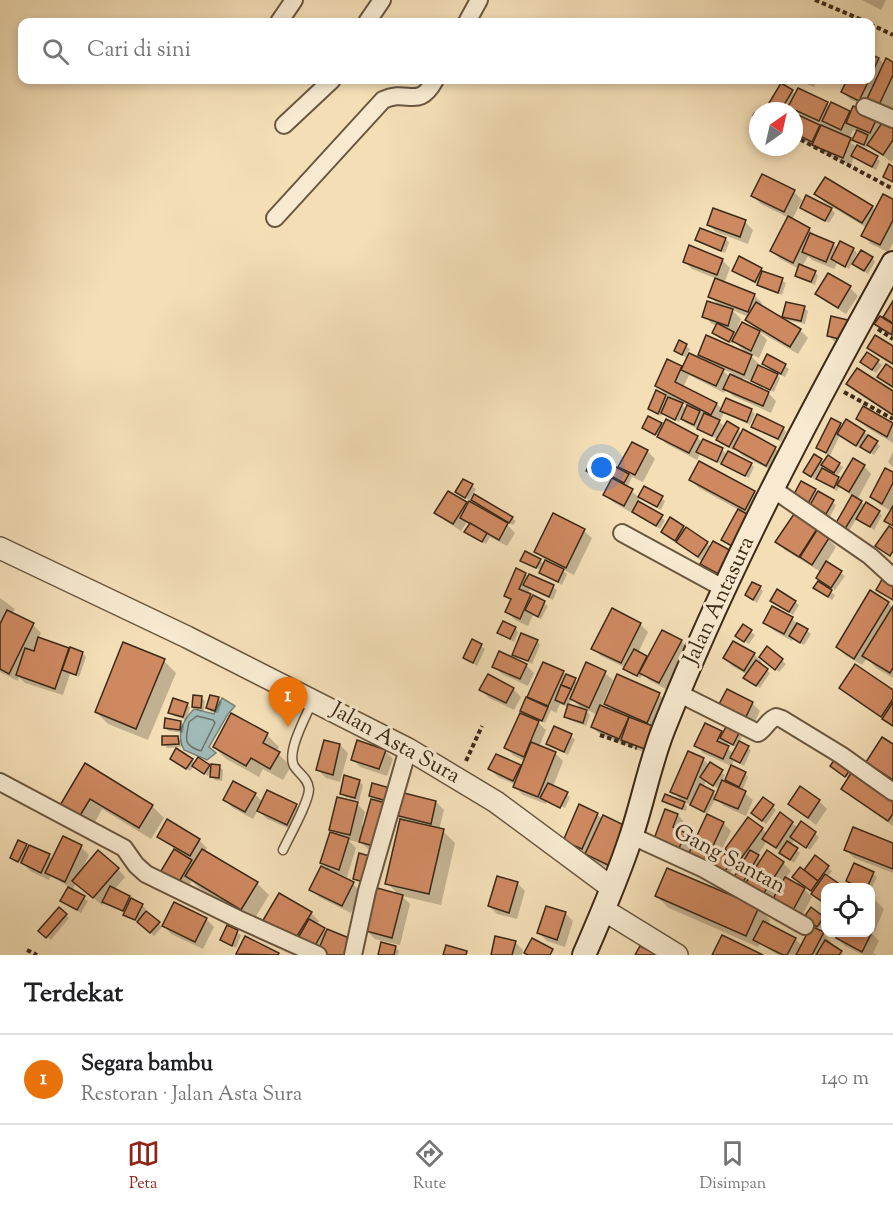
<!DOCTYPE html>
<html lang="id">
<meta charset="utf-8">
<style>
body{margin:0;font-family:"Sorts Mill Goudy",serif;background:#f6f6f6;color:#202124}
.controls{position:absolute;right:18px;bottom:18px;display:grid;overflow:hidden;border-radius:12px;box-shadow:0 3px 9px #0003}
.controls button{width:54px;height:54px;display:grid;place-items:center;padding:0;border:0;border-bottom:2px solid #e0e0e0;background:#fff;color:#202124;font:30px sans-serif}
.compass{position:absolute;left:749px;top:102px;width:54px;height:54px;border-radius:50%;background:#fff;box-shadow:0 3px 9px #0003;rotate:34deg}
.you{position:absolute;left:602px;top:468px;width:21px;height:21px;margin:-15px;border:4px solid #fff;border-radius:50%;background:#1a73e8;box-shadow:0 0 0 9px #1a73e833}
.badge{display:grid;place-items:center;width:39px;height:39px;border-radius:50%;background:#8f2418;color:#fff;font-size:20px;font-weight:700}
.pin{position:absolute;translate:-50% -50px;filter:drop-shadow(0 2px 3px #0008)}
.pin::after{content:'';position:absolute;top:32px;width:21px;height:18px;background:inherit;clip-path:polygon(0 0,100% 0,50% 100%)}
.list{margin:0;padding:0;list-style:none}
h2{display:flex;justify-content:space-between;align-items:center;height:78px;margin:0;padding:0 24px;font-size:26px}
h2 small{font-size:20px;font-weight:400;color:#757577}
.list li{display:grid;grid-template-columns:39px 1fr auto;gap:18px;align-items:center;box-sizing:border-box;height:90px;padding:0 24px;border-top:2px solid #e0e0e0}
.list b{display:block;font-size:22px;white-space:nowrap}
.list p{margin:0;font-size:20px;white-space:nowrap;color:#757577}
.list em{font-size:20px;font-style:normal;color:#757577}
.icon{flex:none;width:33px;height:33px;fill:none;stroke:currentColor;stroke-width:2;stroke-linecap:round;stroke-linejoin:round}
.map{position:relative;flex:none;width:893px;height:955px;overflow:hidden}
.search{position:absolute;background:#fff;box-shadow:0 3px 9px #0003;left:18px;right:18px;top:18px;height:66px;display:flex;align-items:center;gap:15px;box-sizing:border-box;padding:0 21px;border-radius:12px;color:#757577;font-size:22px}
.sheet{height:168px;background:#fff}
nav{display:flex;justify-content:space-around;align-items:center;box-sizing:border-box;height:84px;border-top:2px solid #e0e0e0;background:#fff;font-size:16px;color:#757577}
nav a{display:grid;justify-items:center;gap:3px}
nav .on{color:#8f2418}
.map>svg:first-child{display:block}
</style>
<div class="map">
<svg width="893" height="955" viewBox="0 0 893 955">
<rect width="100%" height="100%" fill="#f3deb6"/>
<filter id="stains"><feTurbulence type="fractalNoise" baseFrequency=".00333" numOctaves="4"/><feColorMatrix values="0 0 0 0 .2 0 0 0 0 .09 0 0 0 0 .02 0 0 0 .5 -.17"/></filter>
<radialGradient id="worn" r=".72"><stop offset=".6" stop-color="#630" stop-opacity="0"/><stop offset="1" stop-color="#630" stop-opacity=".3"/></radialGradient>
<path fill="#a0bab8" stroke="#788078" stroke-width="1.5" d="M222,698L235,706L228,714L209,747L216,753L207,760L184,750C176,734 182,721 194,709L214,714Z"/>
<g fill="#0003" fill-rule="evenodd">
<path d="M862,0H886L881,10Z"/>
<path d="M870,55L879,59L885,65L893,63V115L851,100L843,92L849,80H870Z"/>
<path d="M796,80H817L814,87Z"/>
<path d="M792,92L796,95L827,103L830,107L832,104L852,113L854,108L893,128V159L891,162L869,145L867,148L853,141L858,132L853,130L849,139L852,141L851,143L880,161L876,170L854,157L851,165L822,153L817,147L797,138L794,134V121L797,114L789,105L786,111L774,106Z"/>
<path d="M794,192L802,200L792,220L809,229L818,238L833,244L838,249H853L857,253L849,269L837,263L834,269L812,260L808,256L802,267L818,275L815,285L800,279L796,276L799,269L780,259L772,251L789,218L761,204L753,196Z"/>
<path d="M816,194L872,207L876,211L893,201V243L888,252L871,244L863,236L867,228L824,202Z"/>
<path d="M801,208L831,209L835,213L829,223Z"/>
<path d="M745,222L753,230L748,244L716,232L708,224Z"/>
<path d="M701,230L726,239L729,243L725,253L701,243L697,240Z"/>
<path d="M872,258L875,262L868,274L858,267Z"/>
<path d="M722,260L730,268L724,284L754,295L762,303L761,306L800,330L808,338L798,354L758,331L767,340L759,358L748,353L759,364L758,367L773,373L764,364L768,356L789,369L785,377L774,372L780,378L774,392L752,380V382L743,378L742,381L768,393L776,401L771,413L733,396L726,389L724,393L689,375L683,388L717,404L723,410H751L755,414L750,425L724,413L719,422L723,425L718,436L720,437L727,423L742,433L743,431L775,448L783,456L775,472L743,456L734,447L733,450L722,444L717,439L686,423L681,418L679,422L663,413L661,416L650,409L657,392L668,397L657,386L681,367L683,369L688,359L676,351L686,346L690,349L687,354L708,364L700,354H747L734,341L733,344L718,337L714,333L717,326L712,324L704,316L720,307L710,296L717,279L692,269L684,261ZM732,310L749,317L747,320L758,331L735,335L741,319ZM721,369L732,373L730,377ZM680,402L688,406L686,409Z"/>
<path d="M761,269L786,283L782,295L762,288L733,270Z"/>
<path d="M850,288L858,296L846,314L825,301L817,293Z"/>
<path d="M804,308L808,311L805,324L787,320L784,316Z"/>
<path d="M851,322L837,344L829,336Z"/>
<path d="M869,347L893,348V365L877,355Z"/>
<path d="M867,354L882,365L876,373L865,365Z"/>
<path d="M848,384L893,393V416L856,392Z"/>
<path d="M864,408L893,425V443L866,427L858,419Z"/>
<path d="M661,424L664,427L697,437L702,442L703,441L722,450L728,455L751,464L754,467L749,478L727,467L722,462L721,464L700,454L697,460L667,444L660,437L643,428Z"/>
<path d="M840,424L843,428L864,432L880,446L874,455L861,446L860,448L840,435L829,458L843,467L838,475L824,465L821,470L841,481L864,466L871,474L857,500L882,515L874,530L857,518L849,531L841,526L853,497L840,486L837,491L822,483L816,477L815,480L805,472L821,460L824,463L829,455L818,447Z"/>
<path d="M753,426L783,428L786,432L781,442Z"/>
<path d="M647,451L655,459L643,482L632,477L627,488L640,498L644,488L665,501L661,510L640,497L638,502L665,520L660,529L633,511L632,513L613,502L605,494L614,478L628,475L620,467Z"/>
<path d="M893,452V467L888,462Z"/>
<path d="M606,468L609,471L604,481L588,470Z"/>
<path d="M893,474V526L886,521L892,511L880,505L872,497Z"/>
<path d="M691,480L755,492L762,500L748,557L730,547L723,539L739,510L699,488Z"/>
<path d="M464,481L476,489L469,500L461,495Z"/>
<path d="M815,490L836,505L830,517L798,499Z"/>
<path d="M473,500L512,518L516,521L513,525L503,520L515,533L507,546L490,537L486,544L470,535V526L467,522L461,531L444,520L436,513L466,504L468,506L481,509Z"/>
<path d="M794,516L828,539L836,547L826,563L845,576L835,590L821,581V572L785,550L777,542Z"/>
<path d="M671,519L711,547L730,583L710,572L702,564L703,562L663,532Z"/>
<path d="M584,531L592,538L574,575L562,569L567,574L562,585L545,576L542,571L522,560H540L544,565L546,561L536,552Z"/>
<path d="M525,574L529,577V576L553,587L557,590L553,600L530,589L528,594L548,606L541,619L533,615L528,626L515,620L507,612L511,601L506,595Z"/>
<path d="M818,583L835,595L832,600L819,591Z"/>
<path d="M760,588L763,591L757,603L746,595Z"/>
<path d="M0,598L15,609L12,614L33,625L41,633L38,639L70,651L82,653L86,657L79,677L70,674L63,695L25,683L19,677L18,681L0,672Z"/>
<path d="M772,601L795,602L799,605L793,615Z"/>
<path d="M888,603L893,608V678L876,668L867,658L862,665L845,655L837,647Z"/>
<path d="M773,608L792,619L811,634L804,645L793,639L792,641L773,630L765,622Z"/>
<path d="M612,610L640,624L648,632L638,653L648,659L681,641L689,649L667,690L649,680L643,674L640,678L629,673L626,668L601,656L593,648Z"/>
<path d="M743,626L755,635L749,644L741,639Z"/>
<path d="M515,628L518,632L514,642L499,633Z"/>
<path d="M473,641L485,649L477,666L465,658Z"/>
<path d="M537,641L540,645L532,664L513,654Z"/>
<path d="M767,648L786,664L779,672L764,660Z"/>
<path d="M754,654L762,662L760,665L770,673L760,688L749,681L748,675L732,666L725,658Z"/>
<path d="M164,661L176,673L148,740L108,724L96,712Z"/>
<path d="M526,665L534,673L528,686L502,674L494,666Z"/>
<path d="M563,672L578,683L605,673L613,680L601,707L615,712L606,703L659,695L667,702L658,758L601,735L593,727L598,715L583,708L590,715L586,726L569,720L565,716L568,707L560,704L556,713L551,710L545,723L535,719L546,730L539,747L555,753L563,761L553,787L570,797L565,808L547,800L546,804L523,795L515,787L516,785L498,777L490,769L520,766L522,769L525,761L514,756L506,748L529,718L521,711L536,703L529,696ZM572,699L583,710L568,706Z"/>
<path d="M841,688L893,691V726L849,696Z"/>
<path d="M513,689L521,697L514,710L489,698L481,690Z"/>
<path d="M727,691L752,703L760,711L752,728Z"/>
<path d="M201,697L205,701L204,711L197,710L194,707Z"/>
<path d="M218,698L222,702L218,713L211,712L207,708Z"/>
<path d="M187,704L190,708L186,720L174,716L170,712Z"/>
<path d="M180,722L184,726L183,733L169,731L165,728Z"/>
<path d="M555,728L575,739L568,755L548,744Z"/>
<path d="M721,732L723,735L739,733L742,736L739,743L751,750L744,766L734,760L731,766L703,753L696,745ZM728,743L737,747L734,754L726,747Z"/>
<path d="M267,735L279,747L276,752L291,766L283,780L263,769L259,777L226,759L214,747Z"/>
<path d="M178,737L181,741L182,747L167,748L164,744Z"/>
<path d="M340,745L348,753L340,782L326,778L318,770Z"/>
<path d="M893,745V782L880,774L868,762Z"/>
<path d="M385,751L393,759L387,776L360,767L352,759Z"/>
<path d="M837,758L893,799V826L850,796L843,788L849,779L835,770Z"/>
<path d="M703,759L709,765L725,775L721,782L733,787L727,780L745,773L748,777L742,791L753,800L746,816L724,806L716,798L707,814L681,800L672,791ZM706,781L717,788L721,782L723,783L717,796L703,787Z"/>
<path d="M192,760L195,763L209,766L212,769L219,766L223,770L222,781L215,780L211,776L212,770L208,776L194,766L190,771L176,762Z"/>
<path d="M85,765L152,806L164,818L151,839L102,809L91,830L73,819Z"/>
<path d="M359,781L363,785L359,801L345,797L342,793Z"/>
<path d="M255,794L263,803L296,805L304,813L295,831L267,819L258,810L253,819L233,808L225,800Z"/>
<path d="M371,795L436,802L444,810L439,830L443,831L455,843L441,905L402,896L410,904L400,945L375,939L367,931L400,896L387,883L401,820L396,814L385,854L368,849L358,840V842L348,840L356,848L347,877L337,873L336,875L353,884L361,892L351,913L319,897L311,889L331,872L322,863L337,836L330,829L357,804L365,812L362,825L365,826L377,802Z"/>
<path d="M763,799L776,810L766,824L757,817Z"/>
<path d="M664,801L684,803L687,807L686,811L667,804Z"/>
<path d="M819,801L827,809L816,825L789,804Z"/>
<path d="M597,814L603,820L618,873L595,862L588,855L573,848L565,841Z"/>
<path d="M678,815L685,823L682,833L695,844L723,823L731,831L720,853L736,864L727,877L699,860L689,851L687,855L664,847Z"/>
<path d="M792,823L798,828L801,823L819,837L810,850L795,839L791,845L800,853L794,863L767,841L757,856L762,861L783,863L791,871L785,879L804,889L812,897L801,917L782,907L773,898L770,902L739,880L744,863L727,849L762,829L767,833Z"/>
<path d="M159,837L199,840L207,848L205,852L257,883L269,895L253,921L199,888L192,881L184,894L160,876L175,849Z"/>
<path d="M63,838L81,847L89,855L83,868L118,869L125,877L114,890L142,905L146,909L144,911L162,927L154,936L139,922L129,918L126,913L104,902L102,905L76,883L72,891L88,901L81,913L66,904L62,901L69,887L51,876L49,880L30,871L23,863L15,861L11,858L26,845L29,848L49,856L53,860Z"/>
<path d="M893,845V873L854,858L846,850Z"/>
<path d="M815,857L832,871L827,877L841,888H826V905L798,880Z"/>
<path d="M873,874L877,877L870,891V888H859L848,881Z"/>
<path d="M517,883L525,891L517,919L497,914L489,906Z"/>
<path d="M656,896L758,908L770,920L768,924L795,939L802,946L823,934L831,942L829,945L844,955H778L760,944L758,947L669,908Z"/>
<path d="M870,898L876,901L884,909L875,931L870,929Z"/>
<path d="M311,913L319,921L316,925L359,955H324L272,929Z"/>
<path d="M565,913L573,921L565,947L547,941L539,933Z"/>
<path d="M66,915L69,918L51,940L40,931Z"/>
<path d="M823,918L826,923L822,929L810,921Z"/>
<path d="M206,919L214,927L203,949L171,934L164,926Z"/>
<path d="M227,927L241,935L236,948L222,940Z"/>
<path d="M871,933L879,941L873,953L877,955H863L845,946L837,938Z"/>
<path d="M515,942L523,950L522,955H492Z"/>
<path d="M395,947L399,951L398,955H379Z"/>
<path d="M238,954H279L280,955H239Z"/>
</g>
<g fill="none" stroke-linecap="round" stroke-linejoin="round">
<path stroke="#6e7268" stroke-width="1.5" d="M197,716L213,720L215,723L201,751C182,745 186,739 189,722Z"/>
</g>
<g fill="#cf8961" stroke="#3c2a18" stroke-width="1.5">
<path d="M870,54L879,58L870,77Z"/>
<path d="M886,58L893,62V75L878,107L866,101Z"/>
<path d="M847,80H869L859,101L841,92Z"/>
<path d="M781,83L793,90L781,110L769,103Z"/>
<path d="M798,88L828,102L819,121L788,107Z"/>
<path d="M831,102L850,111L841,130L822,121Z"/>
<path d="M853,106L878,116L870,133L846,123Z"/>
<path d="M796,114L820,125L812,142L794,133V118Z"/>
<path d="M884,120L893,126V140L883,155L867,145Z"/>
<path d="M821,125L851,138L843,158L812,145Z"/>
<path d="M857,130L868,135L864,145L852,140Z"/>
<path d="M857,145L878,156L872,167L851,156Z"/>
<path d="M889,164L893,167V182L883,177Z"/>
<path d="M762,174L795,190L784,212L751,196Z"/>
<path d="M825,177L873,206L862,223L814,194Z"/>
<path d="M883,194L893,199V220L880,245L861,236Z"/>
<path d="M806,195L832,208L825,221L800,208Z"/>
<path d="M713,208L746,220L740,237L707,225Z"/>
<path d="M788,216L810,228L793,263L770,251Z"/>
<path d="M700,228L726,238L721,251L695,240Z"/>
<path d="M810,233L834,243L826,262L802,252Z"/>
<path d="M840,241L854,248L845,267L831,259Z"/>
<path d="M689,245L723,259L717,275L683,262Z"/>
<path d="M861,250L873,257L864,271L852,264Z"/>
<path d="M739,256L762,268L755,282L732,271Z"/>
<path d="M799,264L816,271L811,282L795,276Z"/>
<path d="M762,271L783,278L778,293L757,285Z"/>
<path d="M828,273L851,286L838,308L815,294Z"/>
<path d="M715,278L755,294L748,312L708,297Z"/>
<path d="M707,301L733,309L728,326L702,317Z"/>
<path d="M893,301V323L883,317Z"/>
<path d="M756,302L801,329L790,347L745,320Z"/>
<path d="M786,302L805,306L801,321L782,317Z"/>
<path d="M831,316L852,321L848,341L827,336Z"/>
<path d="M880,316L893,324L892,335L874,324Z"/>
<path d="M742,322L760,331L751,351L732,341Z"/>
<path d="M717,323L734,332L729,342L712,333Z"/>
<path d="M706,335L752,355L744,375L698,355Z"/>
<path d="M875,335L893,346V364L867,348Z"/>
<path d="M679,340L687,344L682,355L674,351Z"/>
<path d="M867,352L879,360L872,370L860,362Z"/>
<path d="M689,353L724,369L716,386L681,370Z"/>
<path d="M767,354L786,364L781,374L762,364Z"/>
<path d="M667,359L682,366L675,382L717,403L711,415L655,386Z"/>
<path d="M886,364L893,369V387L877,377Z"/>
<path d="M758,365L778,374L770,390L751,381Z"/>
<path d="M857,368L893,391V415L846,384Z"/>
<path d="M730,374L769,392L763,406L723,389Z"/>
<path d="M656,390L666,395L658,414L648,409Z"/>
<path d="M668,397L683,403L675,420L661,413Z"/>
<path d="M726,398L752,409L747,422L720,411Z"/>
<path d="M687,405L700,411L694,425L681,419Z"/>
<path d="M863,406L893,423L887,437L856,419Z"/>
<path d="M704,413L720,420L712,436L697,429Z"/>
<path d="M757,414L784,427L778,439L751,427Z"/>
<path d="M648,416L662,423L655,435L642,428Z"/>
<path d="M831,418L841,423L826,453L816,448Z"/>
<path d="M666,419L698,436L689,453L657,437Z"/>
<path d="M846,419L865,431L856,446L837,434Z"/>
<path d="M727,421L739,428L729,447L716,440Z"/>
<path d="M743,429L776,447L766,466L733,448Z"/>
<path d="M868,435L878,441L870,453L860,447Z"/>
<path d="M703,439L723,448L717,462L696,452Z"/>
<path d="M632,442L648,450L635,475L618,467Z"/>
<path d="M728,451L752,463L745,476L721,464Z"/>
<path d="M814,454L822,459L811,477L803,472Z"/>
<path d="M828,455L840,463L834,473L821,465Z"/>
<path d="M853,458L865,465L849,492L837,485Z"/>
<path d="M592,459L607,466L600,478L586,471Z"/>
<path d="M699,461L755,491L745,510L689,480Z"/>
<path d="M614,466L629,474L624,483L609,475Z"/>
<path d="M822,468L839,477L834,488L816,479Z"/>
<path d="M885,468L893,472V483L882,504L870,497Z"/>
<path d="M612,478L633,489L624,506L603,495Z"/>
<path d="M463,479L473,484L465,498L455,492Z"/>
<path d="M801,481L816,489L807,505L793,496Z"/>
<path d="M644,486L663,496L657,507L638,497Z"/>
<path d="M448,491L467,502L453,524L434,513Z"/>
<path d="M818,491L834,500L826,514L810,505Z"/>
<path d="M474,494L513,517L509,523L471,500Z"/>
<path d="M852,495L862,501L845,529L836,523Z"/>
<path d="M469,501L508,523L499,540L460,518Z"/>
<path d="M638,501L663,515L656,526L632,512Z"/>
<path d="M866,502L880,511L870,527L856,519Z"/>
<path d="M893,506V526L884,521Z"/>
<path d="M738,509L756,519L739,550L721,540Z"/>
<path d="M553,513L585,529L566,568L534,552Z"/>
<path d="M794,514L817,529L799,557L775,542Z"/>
<path d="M670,517L684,526L675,541L661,532Z"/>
<path d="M470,523L487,533L482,542L464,532Z"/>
<path d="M889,526L893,529V551L890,556L875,546Z"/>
<path d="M686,527L708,542L698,557L676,542Z"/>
<path d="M817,530L829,538L812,565L800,557Z"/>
<path d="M713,541L735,553L722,576L700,564Z"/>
<path d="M525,551L541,559L536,568L520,561Z"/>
<path d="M545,560L564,569L558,582L539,573Z"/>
<path d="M826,561L842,571L831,588L816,578Z"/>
<path d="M516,568L526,573L519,589L531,594L520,619L505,612L511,599L504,596Z"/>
<path d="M529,574L554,585L549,597L523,585Z"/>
<path d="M884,576L893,581V600L876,590Z"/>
<path d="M818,581L832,590L828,597L813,588Z"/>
<path d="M752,582L761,586L753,600L745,595Z"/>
<path d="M777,589L796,601L789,612L770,601Z"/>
<path d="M870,590L889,602L854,659L836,647Z"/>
<path d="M533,595L545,601L538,617L525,610Z"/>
<path d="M772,606L793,617L784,634L763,623Z"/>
<path d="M893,606V668L890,673L862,656Z"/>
<path d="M612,608L641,623L621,663L591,649Z"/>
<path d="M7,610L34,623L9,674L0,669V624Z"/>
<path d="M503,621L516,627L510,639L497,633Z"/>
<path d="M797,623L808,629L800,643L789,636Z"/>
<path d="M743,624L752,630L744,642L735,636Z"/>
<path d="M662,630L682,640L659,683L639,673Z"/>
<path d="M521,633L538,640L528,661L512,655Z"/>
<path d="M38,637L69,648L55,689L16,675L25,648L34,651Z"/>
<path d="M472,639L482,644L473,663L463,658Z"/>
<path d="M733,641L755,653L744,671L723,658Z"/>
<path d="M123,642L165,659L136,729L95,712Z"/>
<path d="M767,646L783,659L775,670L759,657Z"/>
<path d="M70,647L83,652L76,675L62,670Z"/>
<path d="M634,649L647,656L637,676L623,669Z"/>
<path d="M499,651L527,664L520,679L492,667Z"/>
<path d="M756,660L768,669L756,686L743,678Z"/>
<path d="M543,662L564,671L548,706L527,697Z"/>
<path d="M586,662L606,671L589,708L570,699Z"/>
<path d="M855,664L893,690V699L881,717L839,688Z"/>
<path d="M488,674L514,688L506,703L479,690Z"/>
<path d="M566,674L576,678L571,689L561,685Z"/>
<path d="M617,674L660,693L647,723L604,704Z"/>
<path d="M561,685L571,689L564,704L555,700Z"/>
<path d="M727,689L753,702L744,721L717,708Z"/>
<path d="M193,695L202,696L201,708L192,707Z"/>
<path d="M210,695L219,697L215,711L206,708Z"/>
<path d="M526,697L548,707L542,721L520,711Z"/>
<path d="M173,698L188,703L183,717L168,713Z"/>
<path d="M893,702V726L882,719Z"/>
<path d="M568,704L587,710L583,723L564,717Z"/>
<path d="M600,705L629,717L619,739L591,727Z"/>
<path d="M231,713L268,733L263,743L280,752L270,769L251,758L246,766L213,747Z"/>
<path d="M520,713L539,721L524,757L504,748Z"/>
<path d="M629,717L658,728L650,751L621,740Z"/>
<path d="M165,718L181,721L180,730L164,728Z"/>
<path d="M705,723L722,731L717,741L729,746L723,759L694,746Z"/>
<path d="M727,725L740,731L733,745L720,738Z"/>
<path d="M554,726L572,734L564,752L546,744Z"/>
<path d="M162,736H178L179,744L162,745Z"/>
<path d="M882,737L893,744V780L866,762Z"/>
<path d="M324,740L340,744L333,775L316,770Z"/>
<path d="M357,740L386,750L379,769L351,760Z"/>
<path d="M739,741L749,746L740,763L730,758Z"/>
<path d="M531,742L556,752L538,797L513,787Z"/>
<path d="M176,748L193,759L186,769L170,759Z"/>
<path d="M688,751L704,758L687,799L670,792Z"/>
<path d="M496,754L521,765L513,781L488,769Z"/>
<path d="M837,756L852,767L845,777L830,766Z"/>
<path d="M198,757L210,765L204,774L192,766Z"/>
<path d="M710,762L723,770L713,786L700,777Z"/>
<path d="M85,763L153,805L139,828L90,799L78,819L59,807Z"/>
<path d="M211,764L220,765L219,778L210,777Z"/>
<path d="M731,765L746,772L739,787L725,780Z"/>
<path d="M853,770L893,798V814L888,821L841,789Z"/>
<path d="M344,775L360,780L355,798L340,794Z"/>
<path d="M722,780L746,791L738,809L714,799Z"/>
<path d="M233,781L256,793L245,812L223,800Z"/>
<path d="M372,783L390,788L387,801L369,796Z"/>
<path d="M548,783L568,792L560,808L540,798Z"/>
<path d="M700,784L714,791L704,812L690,805Z"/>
<path d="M800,786L820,800L808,818L788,804Z"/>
<path d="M267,790L297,804L287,825L257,811Z"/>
<path d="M400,792L436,801L431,824L395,815Z"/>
<path d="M665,794L685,802L682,809L662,801Z"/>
<path d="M337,797L358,802L350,835L329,830Z"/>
<path d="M763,797L774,805L762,821L751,813Z"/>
<path d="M371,799L389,804L377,847L359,842Z"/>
<path d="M579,804L598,813L582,849L563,841Z"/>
<path d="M665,809L678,814L673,827L686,833L679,848L654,839Z"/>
<path d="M780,812L793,822L776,848L762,839Z"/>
<path d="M707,814L724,822L706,861L689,853Z"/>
<path d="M603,815L628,827L610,866L585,854Z"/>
<path d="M748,817L763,828L740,860L725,849Z"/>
<path d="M167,819L200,839L190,856L157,837Z"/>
<path d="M400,819L444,829L429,894L385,884Z"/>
<path d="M801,821L816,832L806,848L790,837Z"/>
<path d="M853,827L893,843V869L844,850Z"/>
<path d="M330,832L349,838L339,870L320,863Z"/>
<path d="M63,836L82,845L65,882L45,873Z"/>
<path d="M18,840L27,844L18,862L10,858Z"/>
<path d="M787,841L798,848L790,860L779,853Z"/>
<path d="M29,845L50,854L41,873L21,863Z"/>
<path d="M174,849L192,860L176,887L158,876Z"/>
<path d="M202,849L258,882L241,910L185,876Z"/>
<path d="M98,850L119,868L93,898L72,881Z"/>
<path d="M719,850L733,860L723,874L709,865Z"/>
<path d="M750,850L759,855L743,882L734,877Z"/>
<path d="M767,850L784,862L762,896L745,884Z"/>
<path d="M359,853L373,857L367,883L353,879Z"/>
<path d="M815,855L829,866L818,881L804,870Z"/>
<path d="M854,863L874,872L867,888H860L846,881Z"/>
<path d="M321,866L354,882L342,906L309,890Z"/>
<path d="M800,867L818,881L811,891L792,877Z"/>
<path d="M667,868L759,907L746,936L655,896Z"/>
<path d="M825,874L841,885L839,888H826V904L811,894Z"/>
<path d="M497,876L518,882L509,913L488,906Z"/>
<path d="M785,877L805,888L793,910L773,899Z"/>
<path d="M110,886L130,896L123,911L102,902Z"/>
<path d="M68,887L85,896L77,910L60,901Z"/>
<path d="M377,888L403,895L392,938L366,931Z"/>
<path d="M279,893L312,912L294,941L262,922Z"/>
<path d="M131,898L143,904L135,920L123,915Z"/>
<path d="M174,902L207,918L195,942L162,926Z"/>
<path d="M546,906L566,912L557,940L537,933Z"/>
<path d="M59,907L67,914L46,938L38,931Z"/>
<path d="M811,907L824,917L817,927L804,917Z"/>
<path d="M146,911L160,922L150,933L137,922Z"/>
<path d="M309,919L325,928L313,949L297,940Z"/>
<path d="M763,921L796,938L787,955H783L753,940Z"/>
<path d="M227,925L238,930L232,946L220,940Z"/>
<path d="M811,926L824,932L812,955H796Z"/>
<path d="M327,929L354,940L348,955H328L318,951Z"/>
<path d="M838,932L870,931L872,932L862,952L836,938Z"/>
<path d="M722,935L763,955H712Z"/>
<path d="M245,936L279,953L278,955L236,954Z"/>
<path d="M495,936L516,941L512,955H491Z"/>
<path d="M532,938L553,949L550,955H528L524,953Z"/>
<path d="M825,940L842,951L839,955H816Z"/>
<path d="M381,942L396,946L394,955H378Z"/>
<path d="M446,945L467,951L466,955H443Z"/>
<path d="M640,946L658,955H635Z"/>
</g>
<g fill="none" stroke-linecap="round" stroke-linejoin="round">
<g stroke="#6a5740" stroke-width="11">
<path id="service" d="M283,850C289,837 309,802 309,789C308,778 299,774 294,766C286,751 307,715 313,700"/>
</g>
<g stroke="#6a5740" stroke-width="20">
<g id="minor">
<path d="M279,22L294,0"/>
<path d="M367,22L382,0"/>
<path d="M467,22L479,0"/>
<path d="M865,107L893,119"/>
<path d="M284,125L332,80"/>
<path d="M275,218L383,100C408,88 418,111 435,80"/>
<path d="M773,489L870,556L893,577"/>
<path d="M622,533L723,588"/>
<path d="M678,693L758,733C765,729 768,720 776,717L782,719L841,755L893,792"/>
<path d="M0,782L124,848L136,865L146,874L238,919L318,955"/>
<path d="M632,836L704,869L805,926"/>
<path d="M353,955L367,891L408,749"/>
</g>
</g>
<g stroke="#6a5740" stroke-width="24">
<g id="tertiary">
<path d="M0,548L187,637L408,749L496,802L612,888"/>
<path d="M604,910L677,955"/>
</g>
</g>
<g stroke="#3c2a18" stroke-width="26">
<path id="secondary" d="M584,955C601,916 618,877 631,837C643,801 650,763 664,728C728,567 809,414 893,263"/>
</g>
<g stroke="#3c2a18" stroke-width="4" stroke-dasharray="4.5 3" stroke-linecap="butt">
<path d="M815,0L867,22"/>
<path d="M870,24L893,35"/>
<path d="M753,114L758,117"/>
<path d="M794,136L893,189"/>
<path d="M878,329L893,339"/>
<path d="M844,392L893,419"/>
<path d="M600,735L637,748"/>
<path d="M466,761L482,726"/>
<path d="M27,950L37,955"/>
</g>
<use href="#service" stroke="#f7ead0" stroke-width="8"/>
<use href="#minor" stroke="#f7ead0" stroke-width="16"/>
<use href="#tertiary" stroke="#f7ead0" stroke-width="21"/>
<use href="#secondary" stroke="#f7ead0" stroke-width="22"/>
</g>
<g text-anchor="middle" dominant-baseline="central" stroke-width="6" stroke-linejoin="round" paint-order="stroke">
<g font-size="22" fill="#3c2a18" stroke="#f7ead0">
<text transform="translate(720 601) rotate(-65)">Jalan Antasura</text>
<text transform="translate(395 744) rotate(29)">Jalan Asta Sura</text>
<text transform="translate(729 860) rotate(28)">Gang Santan</text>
</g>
</g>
<rect width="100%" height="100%" filter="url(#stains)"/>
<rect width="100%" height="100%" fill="url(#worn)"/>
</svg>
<div class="controls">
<button><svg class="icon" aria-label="locate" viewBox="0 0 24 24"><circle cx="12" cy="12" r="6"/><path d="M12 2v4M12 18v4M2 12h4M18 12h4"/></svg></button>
</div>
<svg class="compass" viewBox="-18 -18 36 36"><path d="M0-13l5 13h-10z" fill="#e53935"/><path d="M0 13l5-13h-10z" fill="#757577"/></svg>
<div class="you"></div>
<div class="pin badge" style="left:288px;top:727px;background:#e8710a">1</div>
<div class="search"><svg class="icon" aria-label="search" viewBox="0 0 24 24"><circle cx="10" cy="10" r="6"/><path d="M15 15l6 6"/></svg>Cari di sini</div>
</div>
<section class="sheet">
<h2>Terdekat<small></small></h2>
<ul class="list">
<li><span class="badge" style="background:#e8710a">1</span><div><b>Segara bambu</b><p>Restoran · Jalan Asta Sura</p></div><em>140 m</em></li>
</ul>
</section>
<nav>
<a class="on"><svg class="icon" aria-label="map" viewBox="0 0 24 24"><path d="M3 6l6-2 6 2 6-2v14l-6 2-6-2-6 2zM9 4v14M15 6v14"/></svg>Peta</a>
<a><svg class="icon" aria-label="directions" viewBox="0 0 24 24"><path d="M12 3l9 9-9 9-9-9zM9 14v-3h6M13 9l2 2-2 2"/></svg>Rute</a>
<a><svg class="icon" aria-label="saved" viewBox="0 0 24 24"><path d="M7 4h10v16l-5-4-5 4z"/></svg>Disimpan</a>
</nav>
